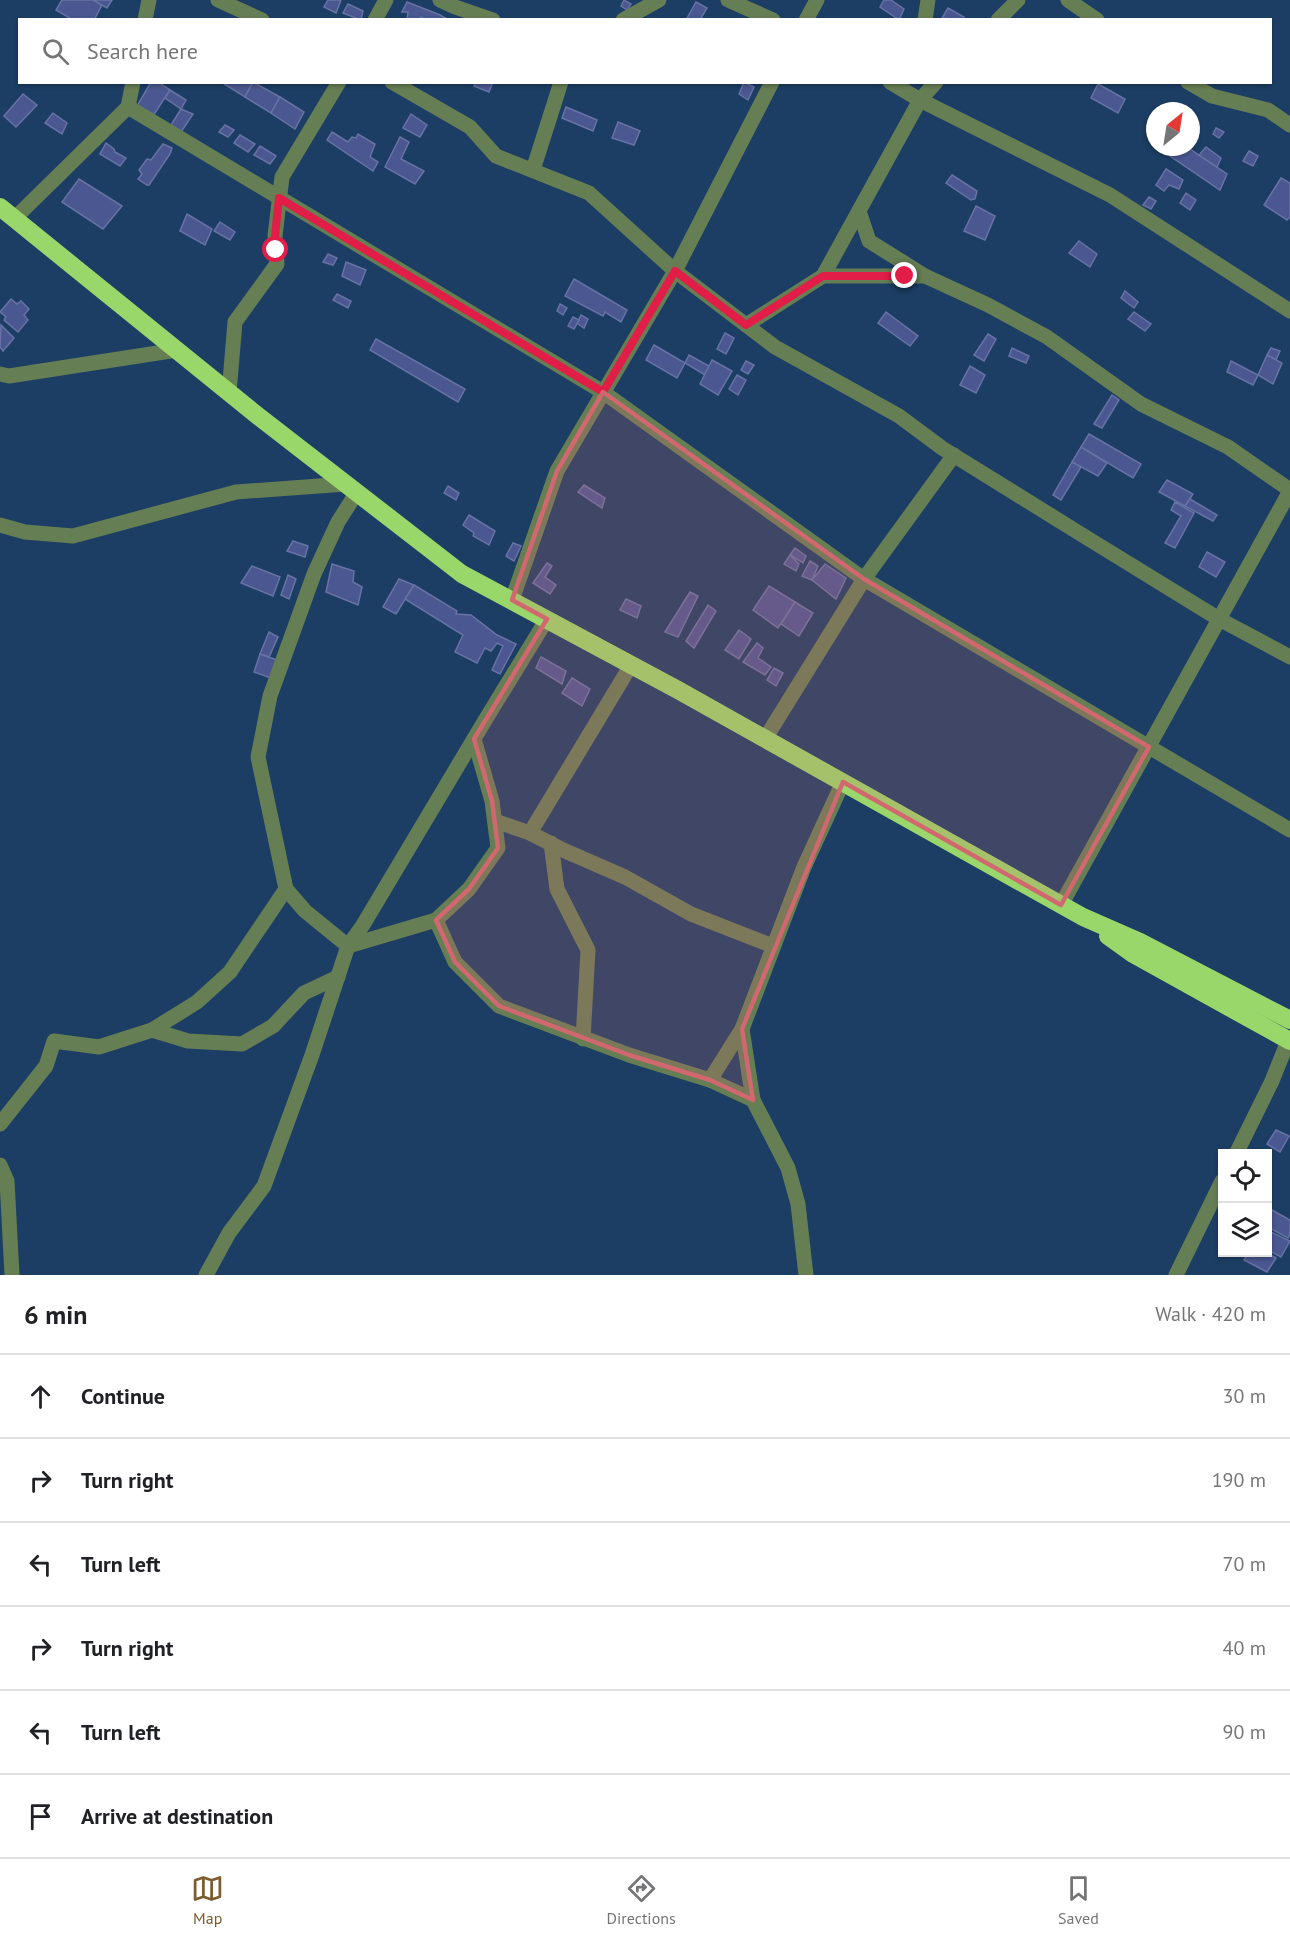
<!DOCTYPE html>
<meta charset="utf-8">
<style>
body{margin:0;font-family:"PT Sans",sans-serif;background:#f6f6f6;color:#202124}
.controls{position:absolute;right:18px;bottom:18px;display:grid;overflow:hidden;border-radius:0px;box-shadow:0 2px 4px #0004}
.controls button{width:54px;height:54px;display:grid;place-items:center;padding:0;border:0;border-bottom:2px solid #e0e0e0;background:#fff;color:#202124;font:30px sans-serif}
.compass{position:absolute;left:1146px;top:102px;width:54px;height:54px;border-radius:50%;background:#fff;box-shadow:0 2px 4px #0004;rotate:30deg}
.stop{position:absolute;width:18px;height:18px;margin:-14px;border:4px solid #e11d48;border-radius:50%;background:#fff}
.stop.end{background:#e11d48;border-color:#fff;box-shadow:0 2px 6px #0008}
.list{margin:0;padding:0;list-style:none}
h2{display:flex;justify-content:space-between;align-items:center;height:78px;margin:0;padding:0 24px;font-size:26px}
h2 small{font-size:20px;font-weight:400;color:#757577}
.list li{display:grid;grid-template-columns:39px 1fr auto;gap:18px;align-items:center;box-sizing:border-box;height:84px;padding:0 24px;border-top:2px solid #e0e0e0}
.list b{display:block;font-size:22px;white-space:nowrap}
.list em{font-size:20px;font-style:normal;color:#757577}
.icon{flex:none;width:33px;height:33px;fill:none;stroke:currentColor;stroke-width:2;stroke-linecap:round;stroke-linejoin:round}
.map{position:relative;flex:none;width:1290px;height:1275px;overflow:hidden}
.search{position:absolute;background:#fff;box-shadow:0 2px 4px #0004;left:18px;right:18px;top:18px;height:66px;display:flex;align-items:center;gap:15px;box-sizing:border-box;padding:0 21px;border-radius:0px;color:#757577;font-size:22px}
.sheet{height:582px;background:#fff}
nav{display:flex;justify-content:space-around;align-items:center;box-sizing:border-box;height:84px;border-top:2px solid #e0e0e0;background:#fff;font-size:16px;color:#757577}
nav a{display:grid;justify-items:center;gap:3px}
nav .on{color:#7d5d2f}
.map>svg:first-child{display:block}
</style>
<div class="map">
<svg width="1290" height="1275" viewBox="0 0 1290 1275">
<rect width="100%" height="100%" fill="#1c3e64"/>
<g fill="#4a5790" stroke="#6773a4" stroke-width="1.5">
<path d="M62,0H94L102,5L94,20H73L56,10Z"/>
<path d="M93,0H112L107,8Z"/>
<path d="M328,0H341L336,13L324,7Z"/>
<path d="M624,0L631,4L627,10L621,6Z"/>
<path d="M884,0H891L904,9L899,20L880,7Z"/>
<path d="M407,2L440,15L449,20H426L421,17L419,20H407L408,12H402Z"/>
<path d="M696,2L707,8L700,20H686Z"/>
<path d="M348,4L363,11L361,20L343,13Z"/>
<path d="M948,8L964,17L963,20L942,18Z"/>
<path d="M151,82H158L170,90L153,116L137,106Z"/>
<path d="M221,82H253L245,97Z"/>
<path d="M253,82L280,97L271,113L245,97Z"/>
<path d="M476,82H493L489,92L474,86Z"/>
<path d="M744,82L754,87L748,100L739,94Z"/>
<path d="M1098,84L1125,99L1118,113L1091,98Z"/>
<path d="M170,90L186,100L181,109L165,98Z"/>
<path d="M23,94L37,105L16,127L4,116Z"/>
<path d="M280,97L304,112L295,129L271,113Z"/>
<path d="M566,107L597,120L593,131L562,118Z"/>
<path d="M181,109L193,114L181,132L171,125Z"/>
<path d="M53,113L67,123L62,134L45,123Z"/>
<path d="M411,114L427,125L420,137L403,128Z"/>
<path d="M618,122L640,131L634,145L612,138Z"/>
<path d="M225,125L234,130L228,137L219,132Z"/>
<path d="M1216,128L1224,132L1219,138L1213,134Z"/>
<path d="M332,132L348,142L352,137L356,138L358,134L375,144L370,157L378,162L373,171L327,140Z"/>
<path d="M240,135L255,144L248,152L234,143Z"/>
<path d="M400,137L409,142L401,159L424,171L415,184L385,167Z"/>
<path d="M106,143L114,149L115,152L126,158L120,166L100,154Z"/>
<path d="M163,144L172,148L170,154L149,185H147L138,179L142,174L139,170L147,159L151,160Z"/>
<path d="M260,146L276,156L270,164L254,155Z"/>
<path d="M1175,147H1187L1227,174L1220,190L1170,156Z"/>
<path d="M1206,147L1221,158L1217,167L1199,155Z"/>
<path d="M1249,151L1258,156L1253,166L1243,161Z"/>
<path d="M1166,169L1183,180L1179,189L1169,185L1164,191L1156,185Z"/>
<path d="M952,175L977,191L975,199L971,200L946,183Z"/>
<path d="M1281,178L1290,183V217L1287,220L1264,205Z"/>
<path d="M79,179L122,206L103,229L62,202Z"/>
<path d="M1186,193L1196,200L1190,210L1180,203Z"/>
<path d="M1149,197L1156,201L1151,209L1143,205Z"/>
<path d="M976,206L995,216L985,240L964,231Z"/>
<path d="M187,214L212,229L205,245L180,231Z"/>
<path d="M220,222L235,232L230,240L214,231Z"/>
<path d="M1079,241L1097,254L1090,267L1069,253Z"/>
<path d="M328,254L337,258L333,265L323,262Z"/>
<path d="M346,262L366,270L360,285L342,276Z"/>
<path d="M574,279L627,310L621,322L605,312L603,316L565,296Z"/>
<path d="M1125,291L1138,302L1134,308L1121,298Z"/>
<path d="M337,294L351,301L348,308L333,300Z"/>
<path d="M11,299L17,304L21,301L29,309L24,315L28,320L18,332L4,320L6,317L0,312Z"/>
<path d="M560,304L567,308L563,315L557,311Z"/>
<path d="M886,312L918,336L910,346L878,323Z"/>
<path d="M1134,312L1151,324L1145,331L1128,319Z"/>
<path d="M581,315L588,319L584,328L577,323Z"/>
<path d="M573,317L579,320L574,329L568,326Z"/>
<path d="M1,325L14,338L3,351L0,347Z"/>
<path d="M725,333L734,338L726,354L717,349Z"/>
<path d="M988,334L996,339L984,361L974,355Z"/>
<path d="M376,339L465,389L458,402L370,350Z"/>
<path d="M654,345L685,363L677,378L646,360Z"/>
<path d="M1012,348L1029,356L1026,363L1009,356Z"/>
<path d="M1271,348L1280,351L1276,360L1267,355Z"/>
<path d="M689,355L709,366L705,375L685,363Z"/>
<path d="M1267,355L1282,363L1273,384L1258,375Z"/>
<path d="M712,360L732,371L718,395L700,384Z"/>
<path d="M746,361L754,365L748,374L741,370Z"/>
<path d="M1231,361L1258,375L1253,385L1227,372Z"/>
<path d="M970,366L985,375L976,393L960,385Z"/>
<path d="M737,375L746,380L738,395L729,389Z"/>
<path d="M1112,395L1119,400L1102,428L1094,424Z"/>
<path d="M1089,434L1141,464L1133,478L1081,447Z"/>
<path d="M1081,447L1107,463L1098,476L1072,462Z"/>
<path d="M1072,462L1081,467L1061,500L1053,495Z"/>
<path d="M1167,480L1193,494L1185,506L1159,492Z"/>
<path d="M584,485L605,498L602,508L578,492Z"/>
<path d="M448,486L459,493L456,500L444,493Z"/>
<path d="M1190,499L1217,515L1213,521L1185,506Z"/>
<path d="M1175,502L1194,513L1175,548L1165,543L1181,516L1171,510Z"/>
<path d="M469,515L495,531L489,545L473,536L474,533L463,525Z"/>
<path d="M293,541L308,546L305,557L287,551Z"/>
<path d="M513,543L521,546L514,561L506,556Z"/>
<path d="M795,548L806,556L803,563L790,555Z"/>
<path d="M1207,552L1225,562L1216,577L1199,567Z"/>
<path d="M790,555L799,564L796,571L784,564Z"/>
<path d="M810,561L818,566L812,580L802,576Z"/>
<path d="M547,563L552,566L545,577L556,585L550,594L533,583Z"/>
<path d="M332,564L354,571L353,582L362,587L358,605L326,592Z"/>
<path d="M825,564L846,578L836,599L812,580Z"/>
<path d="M252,566L280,577L273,596L241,583Z"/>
<path d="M288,575L296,579L289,599L281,595Z"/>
<path d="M399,579L414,585L396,614L383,607Z"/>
<path d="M414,585L457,611L456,614L471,615L497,635L516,644L500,674L492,670L503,646L497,643L491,651L485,648L477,663L455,652L463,635L405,599Z"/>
<path d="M769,586L795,602L778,628L753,610Z"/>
<path d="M690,592L698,596L678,637L665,632Z"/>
<path d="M626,599L641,606L637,618L620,610Z"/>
<path d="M795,602L813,613L799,636L781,624Z"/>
<path d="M708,605L716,611L694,648L686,641Z"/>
<path d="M739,630L751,639L739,659L725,650Z"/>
<path d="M269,632L278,637L269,657L260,654Z"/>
<path d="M757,643L763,648L758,658L771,667L765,675L743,662Z"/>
<path d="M260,654L277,660L271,678L254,672Z"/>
<path d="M541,657L566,671L562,684L536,668Z"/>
<path d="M774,668L783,673L776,686L767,680Z"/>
<path d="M572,678L590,689L582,706L562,693Z"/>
<path d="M1276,1130L1289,1136L1280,1152L1267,1144Z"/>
<path d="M1272,1210L1290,1220V1234L1288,1238L1268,1227V1219Z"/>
<path d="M1269,1231L1290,1241L1281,1257L1268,1250V1234Z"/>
<path d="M1249,1252H1266L1276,1258L1267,1272L1244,1260Z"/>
</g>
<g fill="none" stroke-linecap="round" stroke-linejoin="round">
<g stroke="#667e54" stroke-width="15">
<path d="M218,0L262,20"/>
<path d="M440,0L455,7L493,20"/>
<path d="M728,0L773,20"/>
<path d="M1068,0L1097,20"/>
<path d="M145,20L149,0"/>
<path d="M375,20L386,0"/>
<path d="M623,20L659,0"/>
<path d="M806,20L817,0"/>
<path d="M925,20L928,0"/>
<path d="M998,20L1018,0"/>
<path d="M392,82L470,127L496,156L589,193L675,271L775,347L899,416L942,448L1092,541L1219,619L1290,657"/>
<path d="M890,82L920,100L1110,195L1290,311"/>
<path d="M1188,82L1212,96L1268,110L1290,125"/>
<path d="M128,107L603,392L864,579L954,455"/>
<path d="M533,170L561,82"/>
<path d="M859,211L869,241L925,276L988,305L1047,337L1141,404L1228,447L1290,490"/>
<path d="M14,219L128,107L133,82"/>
<path d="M823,276H925"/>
<path d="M746,325L823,276L920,100L936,82"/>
<path d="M0,374L9,376L177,350"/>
<path d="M229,393L235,322L277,264L275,236L282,177L339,82"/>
<path d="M357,492L338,522L314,574L270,696L258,757L286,889L305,911L348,946L436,920L469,889L498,848L492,801L474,739"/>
<path d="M0,525L25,532L73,536L236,492L346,484"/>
<path d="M512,600L557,471L675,271L772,82"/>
<path d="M765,739L864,579L1290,830"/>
<path d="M495,821L530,833L563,850L625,877L691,914L773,946"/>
<path d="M530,833L631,665"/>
<path d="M551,843L557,889L588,950L583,1039"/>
<path d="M1061,905L1290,491"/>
<path d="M436,920L455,962L499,1006L629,1055L710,1080L742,1029L804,867L843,782"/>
<path d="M152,1030L197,1002L230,972L286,889"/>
<path d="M710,1080L753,1100L742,1029"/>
<path d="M753,1100L788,1168L798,1204L806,1275"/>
<path d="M0,1124L46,1066L54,1041L99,1047L152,1030L188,1041L242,1044L273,1026L304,993L338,977"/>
<path d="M1236,1154L1272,1081L1288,1041"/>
<path d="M0,1165L7,1181L12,1275"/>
<path d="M206,1275L229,1233L264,1186L312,1055L348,946L363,925L484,722L547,619"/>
<path d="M1176,1275L1222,1181"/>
</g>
<g stroke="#9ad76a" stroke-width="18">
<path d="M0,207L258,416L462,574L678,690L1083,917L1140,942L1290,1020"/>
<path d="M1108,936L1133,954L1290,1041"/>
</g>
</g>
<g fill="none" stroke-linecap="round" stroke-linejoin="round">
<path stroke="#e11d48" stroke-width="8" d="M276,250L275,236L279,198L603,392L675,271L746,325L823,276H905"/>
</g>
<path fill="#d1676f" fill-opacity="0.2" stroke="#d1676f" stroke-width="4.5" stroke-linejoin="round" d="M603,392L864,579L1149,747L1061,905L843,782L742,1029L753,1100L710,1080L629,1055L499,1006L455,962L436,920L469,889L498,848L492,801L474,739L547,619L512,600L557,471Z"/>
</svg>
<div class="controls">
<button><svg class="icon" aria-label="locate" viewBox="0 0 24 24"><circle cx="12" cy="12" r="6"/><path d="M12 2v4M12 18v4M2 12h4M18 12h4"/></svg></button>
<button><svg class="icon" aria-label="layers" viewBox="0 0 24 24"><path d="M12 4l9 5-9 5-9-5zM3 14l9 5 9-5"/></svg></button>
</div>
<svg class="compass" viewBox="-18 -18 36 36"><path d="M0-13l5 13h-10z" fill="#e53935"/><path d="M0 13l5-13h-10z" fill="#757577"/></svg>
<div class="stop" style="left:276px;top:250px"></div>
<div class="stop end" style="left:905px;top:276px"></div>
<div class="search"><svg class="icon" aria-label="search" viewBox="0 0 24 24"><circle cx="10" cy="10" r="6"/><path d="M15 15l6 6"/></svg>Search here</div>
</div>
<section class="sheet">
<h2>6 min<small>Walk · 420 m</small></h2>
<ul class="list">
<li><svg class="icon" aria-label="ahead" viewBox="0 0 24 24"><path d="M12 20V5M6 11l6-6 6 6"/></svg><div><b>Continue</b></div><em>30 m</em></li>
<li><svg class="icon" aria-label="right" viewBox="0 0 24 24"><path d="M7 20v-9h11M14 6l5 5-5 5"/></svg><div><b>Turn right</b></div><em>190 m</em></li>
<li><svg class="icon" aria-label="left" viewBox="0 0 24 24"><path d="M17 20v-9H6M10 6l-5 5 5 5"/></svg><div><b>Turn left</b></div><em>70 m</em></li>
<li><svg class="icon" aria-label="right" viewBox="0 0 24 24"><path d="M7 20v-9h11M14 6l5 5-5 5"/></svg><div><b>Turn right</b></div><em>40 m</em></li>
<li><svg class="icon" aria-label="left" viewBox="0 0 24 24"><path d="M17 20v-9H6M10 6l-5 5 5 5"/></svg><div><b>Turn left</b></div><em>90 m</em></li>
<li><svg class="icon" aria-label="arrive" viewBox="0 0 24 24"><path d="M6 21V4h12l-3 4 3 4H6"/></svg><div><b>Arrive at destination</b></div></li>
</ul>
</section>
<nav>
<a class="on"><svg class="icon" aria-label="map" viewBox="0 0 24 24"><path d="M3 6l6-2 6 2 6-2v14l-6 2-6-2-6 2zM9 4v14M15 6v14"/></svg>Map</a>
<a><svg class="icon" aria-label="directions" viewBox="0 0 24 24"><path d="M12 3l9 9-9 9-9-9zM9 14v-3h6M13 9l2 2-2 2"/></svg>Directions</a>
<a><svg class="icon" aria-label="saved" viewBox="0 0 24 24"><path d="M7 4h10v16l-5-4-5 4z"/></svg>Saved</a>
</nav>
